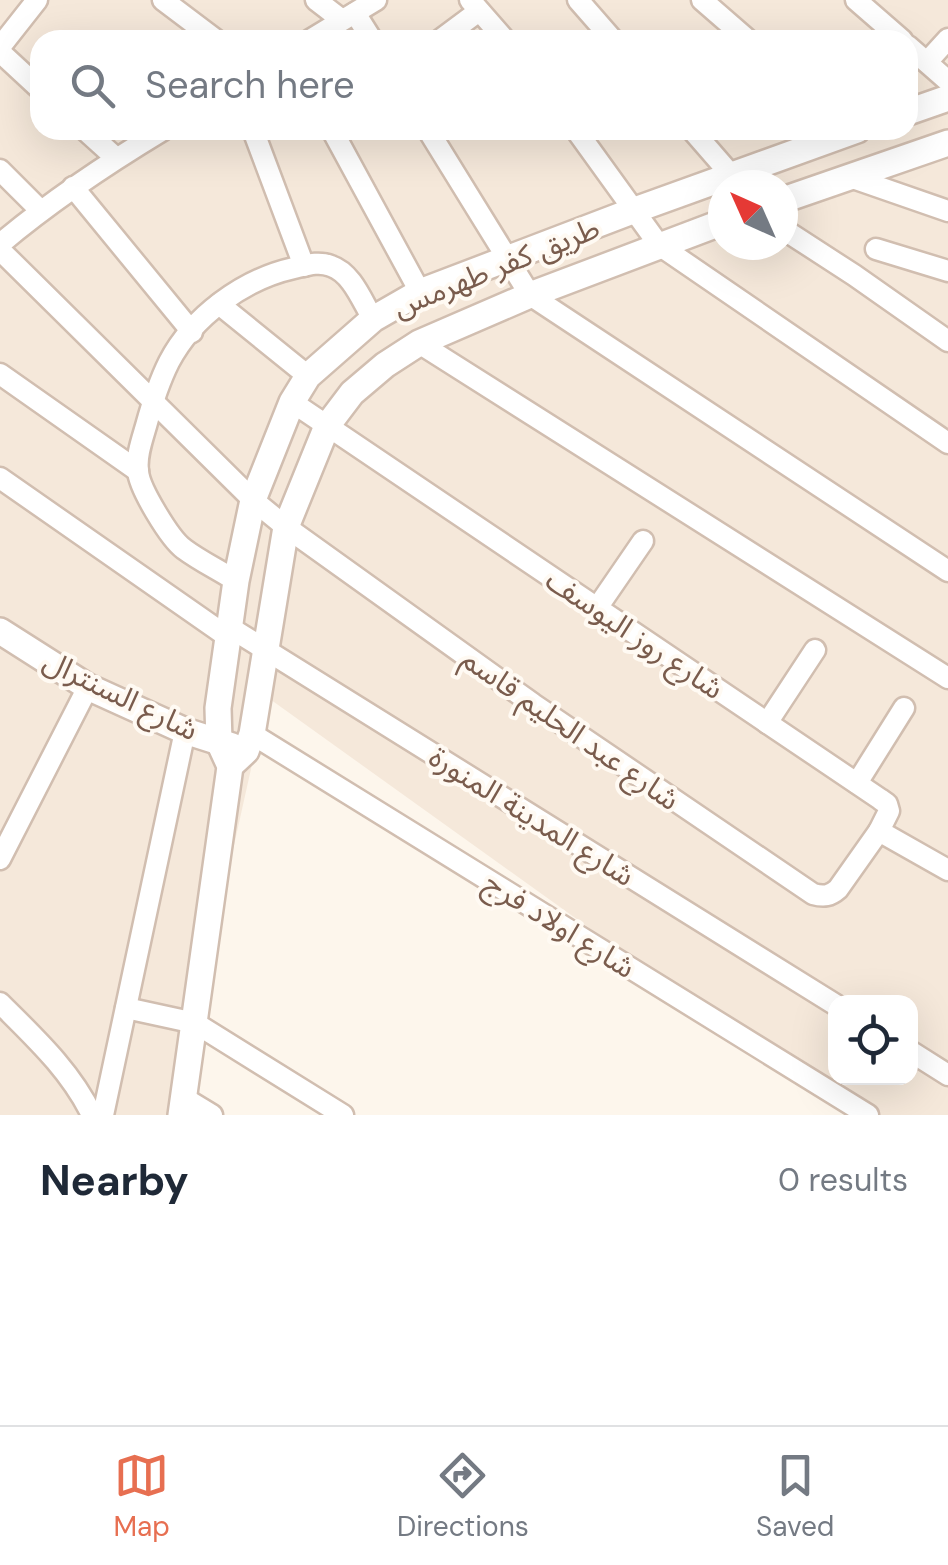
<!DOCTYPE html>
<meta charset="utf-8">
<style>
body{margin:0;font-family:"DM Sans","Noto Sans Arabic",sans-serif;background:#f2f2f3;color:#1f2937}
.controls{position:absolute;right:30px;bottom:30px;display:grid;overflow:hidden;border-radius:20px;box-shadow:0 10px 40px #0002}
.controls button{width:90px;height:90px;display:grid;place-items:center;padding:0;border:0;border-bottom:2px solid #e0e1e3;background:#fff;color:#1f2937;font:50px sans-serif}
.compass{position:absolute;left:708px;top:170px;width:90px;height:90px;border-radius:50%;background:#fff;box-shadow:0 10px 40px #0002;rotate:315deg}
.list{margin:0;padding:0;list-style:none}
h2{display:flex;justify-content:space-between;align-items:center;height:130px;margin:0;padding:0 40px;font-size:42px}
h2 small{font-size:32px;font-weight:400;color:#747a83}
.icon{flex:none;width:55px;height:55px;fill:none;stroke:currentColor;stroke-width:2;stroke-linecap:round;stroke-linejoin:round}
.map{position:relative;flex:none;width:948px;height:1115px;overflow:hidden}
.search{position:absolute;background:#fff;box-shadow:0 10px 40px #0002;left:30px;right:30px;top:30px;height:110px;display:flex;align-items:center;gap:25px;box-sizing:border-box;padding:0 35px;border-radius:30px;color:#747a83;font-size:38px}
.sheet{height:310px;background:#fff}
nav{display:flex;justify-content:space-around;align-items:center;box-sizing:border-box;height:140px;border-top:2px solid #e0e1e3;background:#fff;font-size:28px;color:#747a83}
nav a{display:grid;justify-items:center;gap:5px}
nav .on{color:#e76f51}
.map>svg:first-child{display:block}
</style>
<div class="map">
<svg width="948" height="1115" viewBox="0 0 948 1115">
<rect width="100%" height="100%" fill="#fdf6ec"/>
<path fill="#f5e8da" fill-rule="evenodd" d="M0,0H948V1115H850L267,697L174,1115H0ZM40,40H908V130H40ZM723,185H783V245H723ZM836,1002H910V1078H836Z"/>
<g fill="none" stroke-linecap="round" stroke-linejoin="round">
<g stroke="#d1beb0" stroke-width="25">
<g id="minor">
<path d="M163,0L216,40"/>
<path d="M316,0L342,20"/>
<path d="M470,0L505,40"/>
<path d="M578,0L613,40"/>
<path d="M702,0L748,40"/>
<path d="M856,0L902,40"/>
<path d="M355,13L372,40"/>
<path d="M310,40L376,0"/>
<path d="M440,40L479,11"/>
<path d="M908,46L948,81"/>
<path d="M0,47L37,0"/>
<path d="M0,52L40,89"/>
<path d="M927,62L948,39"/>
<path d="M85,130L116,158"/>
<path d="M253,130L304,266"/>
<path d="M332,130L420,292"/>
<path d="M428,130L530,295L948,571"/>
<path d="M576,130L659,245L948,443"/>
<path d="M692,130L739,184"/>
<path d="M0,170L40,210"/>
<path d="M850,177L948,211"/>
<path d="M73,187L192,332"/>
<path d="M783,229L854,275L948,341"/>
<path d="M0,244C51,201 105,165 163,130"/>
<path d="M876,249L948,271"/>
<path d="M0,250L253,500L286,527L533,704L813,894C824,897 830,896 838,889L879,831"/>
<path d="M219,304L308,376"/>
<path d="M419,343L948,678"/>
<path d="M0,374L138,471"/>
<path d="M292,402L880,799L887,804L889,811L879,831L948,870"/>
<path d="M0,478L228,637"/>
<path d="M236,581C219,570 200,561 184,549C170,539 139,488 138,471C136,456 142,440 146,426C152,404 159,382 169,362C193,316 244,279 294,268C307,265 319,261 331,266C352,273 362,301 373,319"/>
<path d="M597,608L643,541"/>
<path d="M229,627L836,1005"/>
<path d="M767,723L815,650"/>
<path d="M252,734L868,1115"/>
<path d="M857,783L904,708"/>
<path d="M0,859L88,687"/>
<path d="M0,1003C35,1038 70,1070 92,1115"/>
<path d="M126,1008L195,1023L343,1115"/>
<path d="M910,1051L948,1075"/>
<path d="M184,1098L212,1115"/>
<path d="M103,1115L185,731"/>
</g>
</g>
<g stroke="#d1beb0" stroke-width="30">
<g id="tertiary">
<path d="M908,112L948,98"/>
<path d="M783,200L948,143"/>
<path d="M0,631L88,687L185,731L232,746"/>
<path d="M230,766L246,751L252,734L286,527L327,426L352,393L385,365L419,343L530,295L723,222"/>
<path d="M181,1115L229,774L230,766L219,742L218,708L236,581L253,500L292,402L308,376L373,319L420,292L635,210L857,130"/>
</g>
</g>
<use href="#minor" stroke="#fff" stroke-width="20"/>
<use href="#tertiary" stroke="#fff" stroke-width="25"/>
</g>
<g text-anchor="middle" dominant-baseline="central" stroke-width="8" stroke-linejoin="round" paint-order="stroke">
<g font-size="30" fill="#7a5c4d" stroke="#fffaf3">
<text transform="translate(496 267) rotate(-22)">طريق كفر طهرمس</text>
<text transform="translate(635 634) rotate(34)">شارع روز اليوسف</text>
<text transform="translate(121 695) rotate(26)">شارع السنترال</text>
<text transform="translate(571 729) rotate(35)">شارع عبد الحليم قاسم</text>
<text transform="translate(532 816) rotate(32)">شارع المدينة المنورة</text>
<text transform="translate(560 925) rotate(32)">شارع اولاد فرج</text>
</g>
</g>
</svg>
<div class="controls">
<button><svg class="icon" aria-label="locate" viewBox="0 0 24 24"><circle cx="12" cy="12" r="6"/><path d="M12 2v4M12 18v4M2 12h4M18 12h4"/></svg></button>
</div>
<svg class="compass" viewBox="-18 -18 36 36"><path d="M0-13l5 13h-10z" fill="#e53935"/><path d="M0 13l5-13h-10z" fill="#747a83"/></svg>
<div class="search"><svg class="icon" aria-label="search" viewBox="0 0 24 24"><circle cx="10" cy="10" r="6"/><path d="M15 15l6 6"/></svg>Search here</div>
</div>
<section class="sheet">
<h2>Nearby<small>0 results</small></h2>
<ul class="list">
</ul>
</section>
<nav>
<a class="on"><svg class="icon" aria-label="map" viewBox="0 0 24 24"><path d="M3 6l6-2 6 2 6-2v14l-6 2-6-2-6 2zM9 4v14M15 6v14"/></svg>Map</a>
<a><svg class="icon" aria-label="directions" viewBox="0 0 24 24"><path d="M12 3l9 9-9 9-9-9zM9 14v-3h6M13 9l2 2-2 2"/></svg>Directions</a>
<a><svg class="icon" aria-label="saved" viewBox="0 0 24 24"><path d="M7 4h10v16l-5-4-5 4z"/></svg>Saved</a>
</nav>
